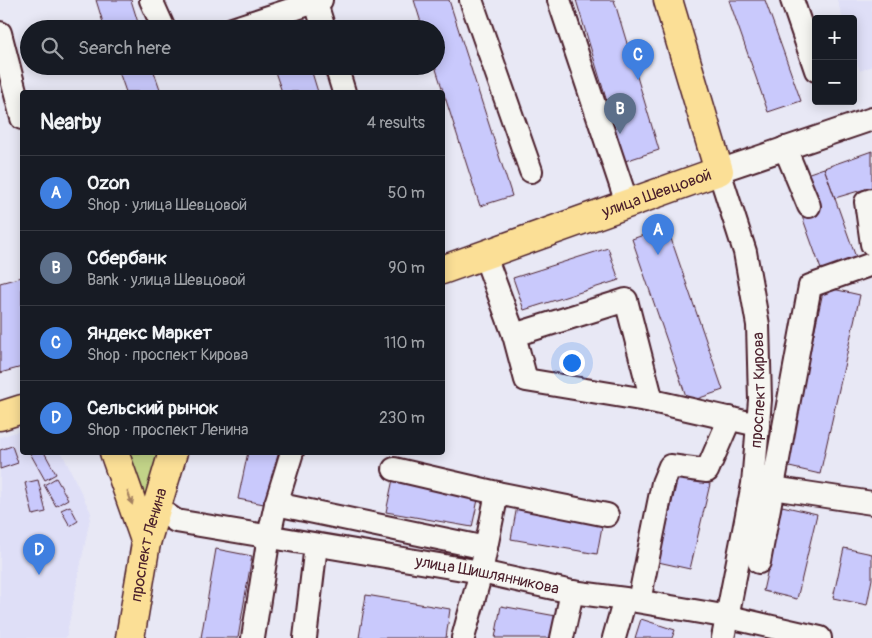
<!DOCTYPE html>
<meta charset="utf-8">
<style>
body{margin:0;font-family:Pangolin,sans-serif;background:#20242c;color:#f1f3f6}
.controls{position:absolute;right:15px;top:15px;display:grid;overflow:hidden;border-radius:5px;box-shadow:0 2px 12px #0003}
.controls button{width:45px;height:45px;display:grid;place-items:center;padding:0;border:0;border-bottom:1px solid #363941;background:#171b24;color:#f1f3f6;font:25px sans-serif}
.you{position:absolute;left:571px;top:362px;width:18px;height:18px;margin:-12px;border:4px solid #fff;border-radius:50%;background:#1a73e8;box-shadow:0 0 0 8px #1a73e833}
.badge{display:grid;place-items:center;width:32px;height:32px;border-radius:50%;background:#c8321e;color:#fff;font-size:16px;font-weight:700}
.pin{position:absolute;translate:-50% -41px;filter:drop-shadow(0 1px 2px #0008)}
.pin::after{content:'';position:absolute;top:26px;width:18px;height:15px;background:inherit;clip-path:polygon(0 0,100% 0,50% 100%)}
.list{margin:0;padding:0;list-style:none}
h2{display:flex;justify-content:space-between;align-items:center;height:65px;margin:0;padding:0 20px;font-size:21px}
h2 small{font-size:16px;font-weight:400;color:#9ea1a6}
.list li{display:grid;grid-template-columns:32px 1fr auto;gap:15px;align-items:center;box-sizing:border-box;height:75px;padding:0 20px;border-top:1px solid #363941}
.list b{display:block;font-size:19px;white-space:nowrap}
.list p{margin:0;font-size:16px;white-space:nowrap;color:#9ea1a6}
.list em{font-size:16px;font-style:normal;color:#9ea1a6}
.icon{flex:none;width:28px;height:28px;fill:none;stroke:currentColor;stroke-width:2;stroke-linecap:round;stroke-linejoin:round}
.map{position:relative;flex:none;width:872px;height:638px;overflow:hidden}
.search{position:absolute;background:#171b24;box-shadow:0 2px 12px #0003;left:20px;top:20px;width:425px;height:55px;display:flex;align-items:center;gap:12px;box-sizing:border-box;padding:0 18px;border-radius:28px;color:#9ea1a6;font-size:19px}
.panel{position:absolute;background:#171b24;box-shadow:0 2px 12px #0003;left:20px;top:90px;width:425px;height:365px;border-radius:5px}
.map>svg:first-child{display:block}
</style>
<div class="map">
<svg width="872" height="638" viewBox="0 0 872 638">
<rect width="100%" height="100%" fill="#e8e8f5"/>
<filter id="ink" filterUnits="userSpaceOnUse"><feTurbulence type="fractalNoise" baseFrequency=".02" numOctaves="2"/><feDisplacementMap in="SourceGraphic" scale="10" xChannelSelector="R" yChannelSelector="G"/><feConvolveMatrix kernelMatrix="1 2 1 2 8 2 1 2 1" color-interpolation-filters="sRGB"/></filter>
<g filter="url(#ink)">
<g fill="#dfdff7">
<path d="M837,0H872V66L860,71L853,51V19H843Z"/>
<path d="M22,430V452L62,453L91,513L66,638H0V437Z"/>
</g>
<path fill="#c2d388" stroke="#86795a" d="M124,453H162L144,506Z"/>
<g fill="#c9c9fc" stroke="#4a1f2b">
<path d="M96,0H131L140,29H105Z"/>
<path d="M414,0H449L512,196L480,206L435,66L436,29H423Z"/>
<path d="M576,0H614L659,150L625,161Z"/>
<path d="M729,0H765L801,101L768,112Z"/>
<path d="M296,24L297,29H280Z"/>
<path d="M117,66H152L161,92H126Z"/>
<path d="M273,66H310L318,92H282Z"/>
<path d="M872,151V187L835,198L824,168Z"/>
<path d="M824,168L858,263L823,275L789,180Z"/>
<path d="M667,227L723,390L688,402L632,239Z"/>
<path d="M608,248L619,280L524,310L513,278Z"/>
<path d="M22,277V367L0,373V283Z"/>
<path d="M824,287L860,295L820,474L785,466Z"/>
<path d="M12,446L18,463L0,469V450Z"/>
<path d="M44,452L56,474L45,480L30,453Z"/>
<path d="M248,452H280L269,505L238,499Z"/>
<path d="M678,477L710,484L690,569L658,562Z"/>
<path d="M56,478L68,499L56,506L44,485Z"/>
<path d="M393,479L479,495L472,527L386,512Z"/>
<path d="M38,480L46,512L33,515L25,483Z"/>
<path d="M70,506L78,521L70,526L61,510Z"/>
<path d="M517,506L603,521L597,554L511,539Z"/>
<path d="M782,506L817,514L797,599L763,591Z"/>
<path d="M844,548L872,554V579L867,605L833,598Z"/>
<path d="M216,549L252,556L238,638H201Z"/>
<path d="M366,595L450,609L446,638H359Z"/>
<path d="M501,606L556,616L552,638H495Z"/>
<path d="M641,619L675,630L672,638H635Z"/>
</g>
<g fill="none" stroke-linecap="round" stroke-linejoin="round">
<g stroke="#4a1f2b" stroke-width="26">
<g id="minor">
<path d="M151,0L164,29"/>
<path d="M315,0L324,29"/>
<path d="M471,0L531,171"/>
<path d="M559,0L627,203"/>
<path d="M792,0L816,70"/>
<path d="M232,29L321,0"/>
<path d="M0,33L22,118"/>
<path d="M336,66L344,92"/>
<path d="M785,148L809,206"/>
<path d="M872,200L866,202L872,244"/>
<path d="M485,256L514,335L526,380L652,401L758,425"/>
<path d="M514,335L626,300L652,401"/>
<path d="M394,469L497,493"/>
<path d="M759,486L872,503"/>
<path d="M276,504L486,548"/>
<path id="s1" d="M157,508L176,521L481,572L572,592L625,599L729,617L820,638"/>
<path d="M759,562L810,286L872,264"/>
<path d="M639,601L663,483L670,466L707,471L730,418"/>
<path d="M253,638L269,536L276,504L292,452"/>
<path d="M305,638L316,545"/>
<path d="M463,638L481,572L497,493L607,515"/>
<path d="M562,638L572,592"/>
<path d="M614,638L625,599"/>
<path id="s2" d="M723,638L753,484L760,400L758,325L745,252L719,171L872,119"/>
</g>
</g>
<g stroke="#4a1f2b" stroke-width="31">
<g id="major">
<path id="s3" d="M442,270L719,171L668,0"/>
<path d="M0,416L22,409"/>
<path d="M114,452L146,543"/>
<path id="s4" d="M130,638L146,543L173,452"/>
</g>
</g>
<use href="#minor" stroke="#f6f6f2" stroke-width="22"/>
<use href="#major" stroke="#fbdf96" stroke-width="28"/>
</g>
<defs><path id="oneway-solid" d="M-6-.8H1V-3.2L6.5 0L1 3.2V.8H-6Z" transform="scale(1.25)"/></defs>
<use fill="#a27f60" href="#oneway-solid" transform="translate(130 498) rotate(70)"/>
</g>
<g text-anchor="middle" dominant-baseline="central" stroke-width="4.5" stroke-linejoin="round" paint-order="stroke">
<g font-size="16" fill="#4a1f2b" stroke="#f6f6f2">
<text stroke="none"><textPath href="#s3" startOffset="228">улица Шевцовой</textPath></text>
<text stroke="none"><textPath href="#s2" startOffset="251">проспект Кирова</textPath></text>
<text stroke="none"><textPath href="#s4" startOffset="95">проспект Ленина</textPath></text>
<text stroke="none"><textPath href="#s1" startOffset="339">улица Шишлянникова</textPath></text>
</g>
</g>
</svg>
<div class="controls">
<button>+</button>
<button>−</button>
</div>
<div class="you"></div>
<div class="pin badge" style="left:658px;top:255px;background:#3f7fe0">A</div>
<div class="pin badge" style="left:620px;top:134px;background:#5c6f8a">B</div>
<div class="pin badge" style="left:638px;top:80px;background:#3f7fe0">C</div>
<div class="pin badge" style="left:39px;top:575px;background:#3f7fe0">D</div>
<div class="search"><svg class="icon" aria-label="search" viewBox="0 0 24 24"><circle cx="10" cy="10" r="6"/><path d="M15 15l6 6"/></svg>Search here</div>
<section class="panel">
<h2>Nearby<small>4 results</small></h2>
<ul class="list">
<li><span class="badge" style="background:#3f7fe0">A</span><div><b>Ozon</b><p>Shop · улица Шевцовой</p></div><em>50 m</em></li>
<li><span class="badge" style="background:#5c6f8a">B</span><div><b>Сбербанк</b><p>Bank · улица Шевцовой</p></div><em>90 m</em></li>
<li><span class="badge" style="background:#3f7fe0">C</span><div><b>Яндекс Маркет</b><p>Shop · проспект Кирова</p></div><em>110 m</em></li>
<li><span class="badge" style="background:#3f7fe0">D</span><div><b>Сельский рынок</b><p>Shop · проспект Ленина</p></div><em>230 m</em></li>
</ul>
</section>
</div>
